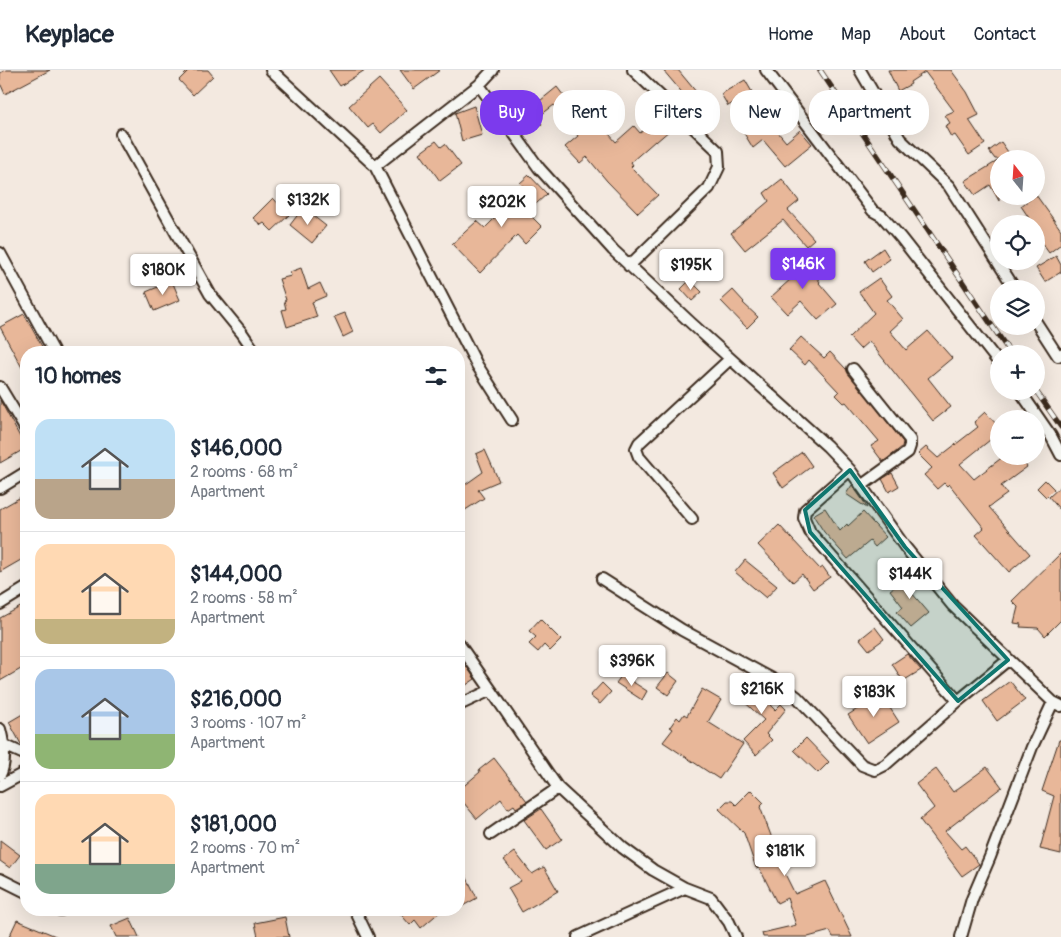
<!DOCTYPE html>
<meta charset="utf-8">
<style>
:root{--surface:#fff;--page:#f6f6f7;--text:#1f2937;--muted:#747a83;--line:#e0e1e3;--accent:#7c3aed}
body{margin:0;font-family:Pangolin,sans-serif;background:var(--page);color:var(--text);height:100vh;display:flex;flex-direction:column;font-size:19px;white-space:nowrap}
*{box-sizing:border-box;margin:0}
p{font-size:16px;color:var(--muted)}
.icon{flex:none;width:28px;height:28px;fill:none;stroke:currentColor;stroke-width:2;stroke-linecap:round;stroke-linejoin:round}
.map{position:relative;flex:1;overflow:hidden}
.sheet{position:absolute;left:20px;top:276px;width:445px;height:570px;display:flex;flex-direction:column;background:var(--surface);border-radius:20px;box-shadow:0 5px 20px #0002}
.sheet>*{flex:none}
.banner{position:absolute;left:480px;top:20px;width:475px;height:45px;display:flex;gap:10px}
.needle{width:32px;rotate:343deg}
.buttons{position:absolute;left:990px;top:80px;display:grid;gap:10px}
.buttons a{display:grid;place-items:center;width:55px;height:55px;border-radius:50%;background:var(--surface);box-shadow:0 5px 20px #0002;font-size:25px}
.price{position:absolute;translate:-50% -42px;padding:0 11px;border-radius:5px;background:#fff;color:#222;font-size:16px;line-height:32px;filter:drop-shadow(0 1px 2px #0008)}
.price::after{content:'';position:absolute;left:50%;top:30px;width:15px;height:11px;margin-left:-8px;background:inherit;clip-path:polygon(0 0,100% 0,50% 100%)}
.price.active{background:var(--accent);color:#fff}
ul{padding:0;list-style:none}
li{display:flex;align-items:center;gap:15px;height:125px;padding:0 15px}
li+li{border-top:1px solid var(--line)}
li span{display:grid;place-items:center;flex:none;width:140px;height:100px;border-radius:15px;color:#555}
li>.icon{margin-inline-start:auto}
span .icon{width:60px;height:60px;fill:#fffc;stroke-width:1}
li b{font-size:21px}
h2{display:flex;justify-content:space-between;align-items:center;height:60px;padding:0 15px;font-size:21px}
.chip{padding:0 18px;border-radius:20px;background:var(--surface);box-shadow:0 5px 20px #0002;font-size:18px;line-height:45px}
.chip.active{background:var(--accent);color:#fff}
header{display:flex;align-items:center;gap:30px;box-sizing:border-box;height:70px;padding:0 25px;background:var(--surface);border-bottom:1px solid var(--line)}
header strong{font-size:24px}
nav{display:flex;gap:28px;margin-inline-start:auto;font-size:18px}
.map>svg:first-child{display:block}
.building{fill:#e8b799;stroke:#3b2a1e}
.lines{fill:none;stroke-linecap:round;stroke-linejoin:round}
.minor-casing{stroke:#3b2a1e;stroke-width:14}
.minor{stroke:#f6f6f2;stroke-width:10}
.rail-casing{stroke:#3b2a1e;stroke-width:5.5}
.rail{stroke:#f6f6f2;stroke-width:4;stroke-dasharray:11;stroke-linecap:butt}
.marked{fill:#0f766e;fill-opacity:0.2;stroke:#0f766e;stroke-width:4;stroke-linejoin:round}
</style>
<header>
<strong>Keyplace</strong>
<nav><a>Home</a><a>Map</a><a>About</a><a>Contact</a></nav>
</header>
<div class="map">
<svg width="1061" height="867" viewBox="0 0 1061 867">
<rect width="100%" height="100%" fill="#f3e9e0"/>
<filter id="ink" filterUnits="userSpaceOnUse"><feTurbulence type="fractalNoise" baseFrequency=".02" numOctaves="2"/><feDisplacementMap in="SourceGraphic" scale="10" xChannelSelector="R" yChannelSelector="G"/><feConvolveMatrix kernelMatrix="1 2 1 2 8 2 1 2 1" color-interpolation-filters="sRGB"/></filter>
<g filter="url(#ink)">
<path class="building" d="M6,0H50L5,24L0,13V3Z
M189,0H208L213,6L193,25L179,10Z
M329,0H365L340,16Z
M400,0H440L414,19Z
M663,0H678L702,29L690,38L682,28L685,26Z
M888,0H951L967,22L979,45L969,50L985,74L969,85L955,65L951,67L945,56L950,53L945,45L954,41L925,2L910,12L911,14L898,21Z
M379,9L407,40L381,63L373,54L368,58L349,36Z
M745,10L752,22L728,36L721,24Z
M557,17L567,30L574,25L595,51L597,50L616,72L634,56L640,63L660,47L670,60L656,72L655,71L631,92L633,95L631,97L658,125L638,143L607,111L587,87L580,93L565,77L578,66L554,35L537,48L542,54L531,63L519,48Z
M776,25L788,41L772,55L786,72L800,60L812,74L785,96L763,70L753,78L742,60L766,40L763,37Z
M474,36L482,65L462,71L455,43Z
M436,71L441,77L445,74L461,95L440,111L420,83Z
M1001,72L1013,89H995L989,81Z
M999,90V131L990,115L975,125L965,111Z
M529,105L547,124L527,142L542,157L525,174L517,165L480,203L452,174L477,151L485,158L525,118L520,113Z
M782,109L799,131L788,140L814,169L806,176L783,150L745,180L731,163L769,131L764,123Z
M1036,125L1061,160V174L1049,183L1036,165V154H1033L1021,136Z
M273,128L289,145L272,161L264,153L261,155L253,148Z
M303,138L326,156L312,173L290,155Z
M883,178L890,189L872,202L865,191Z
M799,183L820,212L819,213L837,234L818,250L801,231L787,244L771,227L792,208L783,195Z
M1056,186L1061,195V202L1045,212L1036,198Z
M301,198L308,219L320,213L326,226L312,232L317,247L287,257L282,240L286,239L284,231L286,230L279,209L291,206L290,202Z
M879,208L892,226L887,230L903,249L890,261L906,280L928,261L952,288L928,308L951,337L933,351L869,271L860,279L849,267L874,243L859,222Z
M690,210L702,222L692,231L681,219Z
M172,211L180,230L154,241L146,222Z
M733,220L744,232L743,233L758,247L747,258L721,231Z
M345,243L353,262L343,267L334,247Z
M24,244L45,282H26V305L0,257Z
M801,267L824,288L830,282L846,299L903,372L902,377L883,392L871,376L879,371L846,332L844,333L836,325L839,322L809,290L805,295L789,280Z
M0,330L26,378L0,393Z
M985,342L999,357V382L990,370L960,394L974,409L1004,386H1019L1027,397L1001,416L1007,424L989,437L1030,484L1009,502L976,465L984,458L949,414L947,416L944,413L937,419L924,405L932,398L918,384L926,377L938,388L978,357L974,352Z
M485,380L499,411L478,420L484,428L459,444V419L483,402L476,384Z
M802,382L812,396L783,418L773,403Z
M892,403L899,416L889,422L882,409Z
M1045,410L1054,419L1046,427L1037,418Z
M852,415L864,432L867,438L846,424Z
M1061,416V441L1049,427Z
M26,424V487L0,502V439Z
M825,438L840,461L847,454L848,456L863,442L886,467L875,477L870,471L848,489L824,462L813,445Z
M779,455L820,499L823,497L830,507L813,519L802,504L793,512L758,475Z
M1061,483V550L1045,566L1038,558L1020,557L1021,554L1014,553L1018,537L1012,531Z
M745,490L777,516L766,528L735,502Z
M914,502L923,513L911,522L929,543L911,558L897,542L903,537L890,520Z
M26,534V596L0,611V548Z
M540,549L561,570L550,581L544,575L538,582L529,574L536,567L529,561Z
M875,557L884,569L869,580L860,569Z
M907,584L921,600L903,611L892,594Z
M467,597L475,609L459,620V602Z
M668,603L678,611L668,625L657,617Z
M622,605L647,621L642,630L616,613Z
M759,610L777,629L771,636L775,640L781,634L786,639L766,664L772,670L756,685L743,671L764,650L740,628Z
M1010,611L1025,630L997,651L983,631Z
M602,613L611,622L600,634L590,626Z
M702,619L721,630L708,652L743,674L719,709L663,672L673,659L670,657L677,647L680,650L684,644L687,646Z
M881,624L899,652L867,673L848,645Z
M26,642V678L22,676L9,652Z
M806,668L829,692L818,703L794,680Z
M1059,670H1061V784L1040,779L1054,726L1042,721Z
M494,688L527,731L516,738L514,735L508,739L501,729L477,749L459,727V720L480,702L479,700Z
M987,697L1002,717L945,761L961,779L965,776L979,794L962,806L920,750L934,738L916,714L936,699L953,722Z
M751,720L764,733L760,737L780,789L778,790L795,824L825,811L852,867H833L830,861L808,867H763L762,863L796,855L787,828L777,833L759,797L756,798L744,763L719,739L727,731H732L736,735Z
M541,739L562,769L546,780L524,750Z
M0,770L20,785L10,798L0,791Z
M515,782L532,804L544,797L558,821L522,842L508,818L521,811L504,790Z
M459,792L477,828L459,838Z
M397,840H442L421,858L415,850L410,855Z
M285,847L289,867H258L255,853Z
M130,848L139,867H116L111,856Z
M17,850L58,867H9Z"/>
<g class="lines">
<g class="minor-casing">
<path id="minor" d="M271,0L375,96L477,295L512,350
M766,0L873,141L882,146L901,168L999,293
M860,0L900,69L949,116L1015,219
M479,15L539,98L613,180L691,253L827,376L850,400L905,477L953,536L1053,632L1061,636
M121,64L210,224L242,263L255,282
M375,96L479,15L493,0
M0,183L54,282
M629,196L709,118L719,97L718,81L633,0
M1036,252L1058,286L1061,284
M853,299L910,370V376L908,382L861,416
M0,317L26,360
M1020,321L1051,366L1061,385
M850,400L805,440L804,448L810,462L958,631
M0,418L26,402
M692,449L639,387L636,379L639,373L730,289
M602,509L682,560L776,611L797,627L862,695L875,700L885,695L958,631L1008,590
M0,534L26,518
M459,574L491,620
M459,635L491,620L558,718L623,778L653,800L685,818L711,828L729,852L736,867
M0,659C4,674 7,691 0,705
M4,675L26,685
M0,716L26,702
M491,764L558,718
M0,809L26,822
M60,840H61
M355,840L368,867
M578,867L685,818
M961,867L972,829L990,787L1032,677L1053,632"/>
</g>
<use href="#minor" class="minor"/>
<g class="rail-casing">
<path id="rail" d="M820,0L1011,284
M1036,321L1061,357"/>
</g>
<use href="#rail" class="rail"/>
</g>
</g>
<path class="marked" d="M850,400L905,477L1008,590L958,631L810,462L805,440Z"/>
</svg>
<div class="buttons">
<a><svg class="needle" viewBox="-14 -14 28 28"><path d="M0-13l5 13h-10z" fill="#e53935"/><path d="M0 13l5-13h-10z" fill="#747a83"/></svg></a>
<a><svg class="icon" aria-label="locate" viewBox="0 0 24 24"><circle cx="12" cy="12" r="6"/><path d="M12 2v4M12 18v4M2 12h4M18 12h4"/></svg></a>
<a><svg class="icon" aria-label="layers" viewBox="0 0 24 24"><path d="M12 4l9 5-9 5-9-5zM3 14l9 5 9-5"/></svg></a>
<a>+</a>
<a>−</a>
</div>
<b class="price" style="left:308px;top:156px">$132K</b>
<b class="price" style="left:502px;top:158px">$202K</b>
<b class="price active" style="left:803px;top:220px">$146K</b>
<b class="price" style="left:691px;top:221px">$195K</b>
<b class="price" style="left:163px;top:226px">$180K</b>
<b class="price" style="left:910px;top:530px">$144K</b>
<b class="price" style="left:632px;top:617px">$396K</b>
<b class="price" style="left:762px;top:645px">$216K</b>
<b class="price" style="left:874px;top:648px">$183K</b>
<b class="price" style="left:785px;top:807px">$181K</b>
<div class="banner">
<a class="chip active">Buy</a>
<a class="chip">Rent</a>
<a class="chip">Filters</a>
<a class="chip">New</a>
<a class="chip">Apartment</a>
</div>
<section class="sheet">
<h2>10 homes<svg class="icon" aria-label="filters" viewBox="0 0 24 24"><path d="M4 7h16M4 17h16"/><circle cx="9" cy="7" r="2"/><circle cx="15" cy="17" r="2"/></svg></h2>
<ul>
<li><span style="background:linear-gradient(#bfe0f5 60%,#b9a48a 0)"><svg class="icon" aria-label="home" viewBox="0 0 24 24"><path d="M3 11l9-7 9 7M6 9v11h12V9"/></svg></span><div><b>$146,000</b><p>2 rooms · 68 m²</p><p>Apartment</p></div></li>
<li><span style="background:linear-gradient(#ffd9b3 75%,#c2b280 0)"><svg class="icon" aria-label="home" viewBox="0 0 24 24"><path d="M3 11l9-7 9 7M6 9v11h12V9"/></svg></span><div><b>$144,000</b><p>2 rooms · 58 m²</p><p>Apartment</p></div></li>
<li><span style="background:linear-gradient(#a9c7e8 65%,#8fb573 0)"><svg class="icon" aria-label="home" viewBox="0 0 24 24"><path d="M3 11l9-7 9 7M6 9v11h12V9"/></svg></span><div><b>$216,000</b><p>3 rooms · 107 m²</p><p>Apartment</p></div></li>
<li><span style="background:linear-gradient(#ffd9b3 70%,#7fa58c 0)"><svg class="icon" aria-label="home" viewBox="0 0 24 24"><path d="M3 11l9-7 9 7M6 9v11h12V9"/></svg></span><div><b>$181,000</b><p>2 rooms · 70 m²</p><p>Apartment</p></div></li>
</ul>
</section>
</div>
